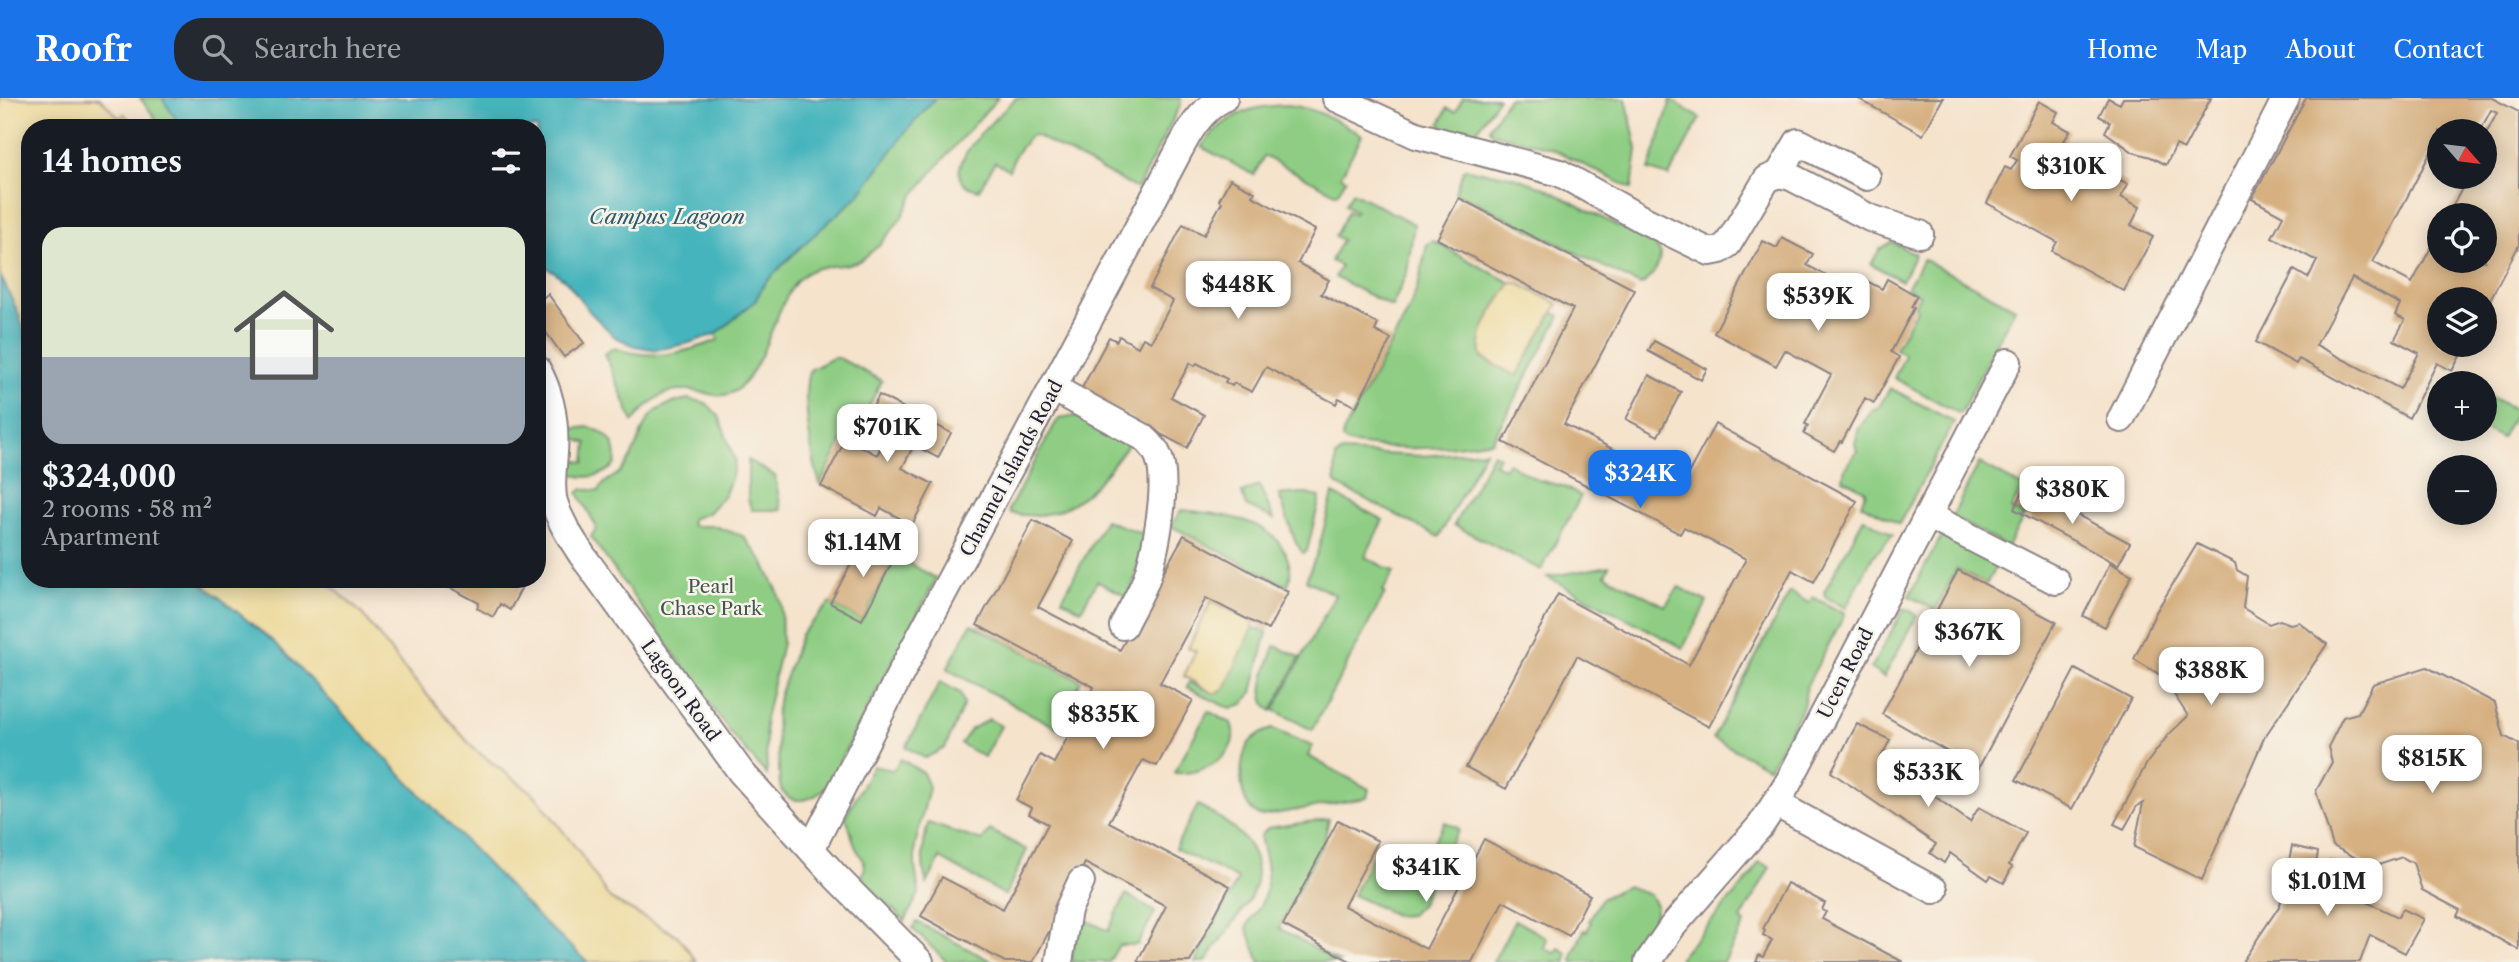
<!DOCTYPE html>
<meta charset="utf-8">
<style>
:root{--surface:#171b24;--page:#242831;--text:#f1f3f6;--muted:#9ea1a6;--accent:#1a73e8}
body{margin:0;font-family:"Libre Caslon Text",serif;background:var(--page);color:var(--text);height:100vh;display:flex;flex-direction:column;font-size:26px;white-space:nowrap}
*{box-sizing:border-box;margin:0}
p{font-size:23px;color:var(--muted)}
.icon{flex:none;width:38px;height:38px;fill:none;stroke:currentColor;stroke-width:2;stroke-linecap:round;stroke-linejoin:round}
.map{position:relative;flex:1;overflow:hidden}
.sheet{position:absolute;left:21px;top:21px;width:525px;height:469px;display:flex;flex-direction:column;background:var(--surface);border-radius:28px;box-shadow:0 4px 18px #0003}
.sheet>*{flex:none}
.needle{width:46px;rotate:118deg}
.controls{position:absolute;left:2427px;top:21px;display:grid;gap:14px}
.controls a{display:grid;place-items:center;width:70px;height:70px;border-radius:50%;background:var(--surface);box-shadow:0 4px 18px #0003;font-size:35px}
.price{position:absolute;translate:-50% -60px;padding:0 16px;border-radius:14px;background:#fff;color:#222;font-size:23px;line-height:46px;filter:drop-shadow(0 2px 4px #0008)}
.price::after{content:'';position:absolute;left:50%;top:42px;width:21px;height:16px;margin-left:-10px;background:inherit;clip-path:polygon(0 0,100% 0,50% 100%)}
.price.active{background:var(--accent);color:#fff}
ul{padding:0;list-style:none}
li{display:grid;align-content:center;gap:14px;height:371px;padding:0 21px}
li span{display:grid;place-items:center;height:217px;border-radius:21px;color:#555}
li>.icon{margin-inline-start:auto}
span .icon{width:126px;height:126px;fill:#fffc;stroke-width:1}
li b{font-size:30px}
h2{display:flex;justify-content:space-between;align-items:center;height:84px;padding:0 21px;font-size:30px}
header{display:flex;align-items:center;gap:42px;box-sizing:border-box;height:98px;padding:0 35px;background:var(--accent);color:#fff}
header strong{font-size:33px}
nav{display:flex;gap:38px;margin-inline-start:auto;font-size:24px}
.search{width:490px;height:63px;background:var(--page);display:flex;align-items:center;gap:18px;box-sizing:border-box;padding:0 24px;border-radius:28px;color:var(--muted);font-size:26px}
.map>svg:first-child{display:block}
.green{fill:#8ecd83;stroke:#58785f;stroke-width:2}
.sand{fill:#eeda9e;stroke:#887e6c;stroke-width:2}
.water{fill:#45b4bc;stroke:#346b7c;stroke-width:2}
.building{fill:#d6b081;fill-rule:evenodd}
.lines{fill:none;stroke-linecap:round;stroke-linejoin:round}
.minor-casing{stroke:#8c8284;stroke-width:30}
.minor{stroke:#fff;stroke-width:26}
.labels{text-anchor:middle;stroke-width:5;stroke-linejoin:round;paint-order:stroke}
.street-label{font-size:19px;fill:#22223b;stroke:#f7f3e8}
.park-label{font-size:19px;fill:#425551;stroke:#f7f3e8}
.water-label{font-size:21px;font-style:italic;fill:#305c6f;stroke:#f7f3e8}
</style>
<header>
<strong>Roofr</strong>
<div class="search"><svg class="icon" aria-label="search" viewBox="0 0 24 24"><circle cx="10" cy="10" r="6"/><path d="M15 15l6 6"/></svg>Search here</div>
<nav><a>Home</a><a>Map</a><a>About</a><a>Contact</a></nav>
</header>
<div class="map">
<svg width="2519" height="864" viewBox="0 0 2519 864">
<rect width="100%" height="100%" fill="#f7f3e8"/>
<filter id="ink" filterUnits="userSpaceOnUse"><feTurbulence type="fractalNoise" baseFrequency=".0143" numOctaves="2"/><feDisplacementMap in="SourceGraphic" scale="14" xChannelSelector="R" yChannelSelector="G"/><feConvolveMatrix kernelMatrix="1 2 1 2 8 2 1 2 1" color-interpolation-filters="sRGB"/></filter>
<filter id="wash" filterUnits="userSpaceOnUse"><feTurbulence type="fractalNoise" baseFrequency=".00686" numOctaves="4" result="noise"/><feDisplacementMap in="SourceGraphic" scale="28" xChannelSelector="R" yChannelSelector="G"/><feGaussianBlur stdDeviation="1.57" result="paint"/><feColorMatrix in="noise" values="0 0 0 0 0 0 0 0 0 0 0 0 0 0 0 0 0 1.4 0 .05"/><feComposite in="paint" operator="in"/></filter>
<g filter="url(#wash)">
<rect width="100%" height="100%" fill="#f5e3cc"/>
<path class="green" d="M140,0H162L182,30H163Z
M935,0H998C969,32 940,63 914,97C908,104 906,113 901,120C892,133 879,149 865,159C845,175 818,159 797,183C773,212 767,265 739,290C710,316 681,260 633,324L605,256L613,250C651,262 681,257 718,242L716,236L755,203L765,185L825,125Z
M1016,0H1181V6L1137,91L1037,38L1031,37L1015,57L1009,72L995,64L979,92C924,80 1001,16 1016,0Z
M1463,0H1498L1473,39L1443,31L1440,26L1447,10L1455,14Z
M1508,0H1626L1637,51L1632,91L1551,50L1492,35L1489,30Z
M1671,2L1700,20L1669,78L1649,72Z
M1288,7C1316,10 1338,23 1362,37L1341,78L1346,81L1337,96L1264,58L1254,77L1201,49C1225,17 1248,8 1288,7Z
M1464,71L1511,78L1543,89L1656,148L1661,156C1658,169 1653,182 1640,187L1455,94Z
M1352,94L1414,126L1407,174L1392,209L1335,179L1341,168L1331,163L1342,142L1335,138L1348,113L1354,116L1356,113L1345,107Z
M1433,143L1511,185C1498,208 1474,232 1482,260L1517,278L1552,214L1560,218L1492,343C1442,352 1397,353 1348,345L1342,341L1343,335L1408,214L1419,184L1427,146Z
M1892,144L1915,156L1902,183L1871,166L1880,151Z
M1923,161L2015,210L1960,316L1894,280L1905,257L1895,251L1917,210L1914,208L1920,197L1907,190Z
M833,260H839L882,283L851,342L844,339L820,386C812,362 800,294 810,272Z
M1890,290L1954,324L1899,426L1861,406L1866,393L1843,381L1845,370L1857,353L1855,346L1858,332L1872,312L1879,309Z
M2485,296L2516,312L2501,340L2484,331Z
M688,301L706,305L719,318L735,363L732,378L725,396L708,415L691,421L692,428H714L743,438L762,462L777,492L781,505L782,545L765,621L767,677L732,637L591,439L596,431L595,426L578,395L583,391L599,393C604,381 614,381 622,372C650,338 632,312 688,301Z
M1076,318L1126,344L1127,348C1097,388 1067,428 1010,415L1009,411L1055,326L1059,321Z
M589,329C607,334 619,347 615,366C604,379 581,384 568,372L567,365L572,362L585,364L587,345L571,340V331Z
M1485,353L1439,439L1338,387L1335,382L1336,359L1342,354L1421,358Z
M1493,355L1499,358L1495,366L1504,370L1508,365L1538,382L1562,388L1581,398L1541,472L1454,427Z
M748,362L775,378L781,412H752L748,401Z
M1979,365L2023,389L2011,411L2024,418L2007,449L1952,419Z
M1259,387L1274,421L1246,408L1242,395Z
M1301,395L1320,399L1307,453L1303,455L1296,445L1279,397Z
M1333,396L1383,422L1365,459L1394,474L1383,493L1385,495L1312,632L1274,612L1335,497L1306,482L1318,453Z
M1181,412C1218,416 1275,419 1288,462C1291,471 1292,479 1287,488L1171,428Z
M1864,420L1893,437L1873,458L1846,510L1825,499L1824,494Z
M1105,422L1146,437L1129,500L1097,483L1081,512L1062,501Z
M1943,435L1998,464L1986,487L1957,471L1935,512L1909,498Z
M896,457L936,481L826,689C813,703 789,710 780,688L776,618L779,598L801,536L830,505L862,522Z
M1609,468L1605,477L1665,508L1679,489L1707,504L1683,550L1547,479Z
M1790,494L1809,505L1813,499L1845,516L1807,587L1803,608L1769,670L1713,640Z
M1904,510L1917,517L1884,579L1871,571Z
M971,526L1081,583L1057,630L947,571Z
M1253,530L1267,534L1252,594L1243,606L1232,610L1224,608L1187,589L1189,584L1216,596L1225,590Z
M1275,548L1300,559L1272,613C1252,599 1269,566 1275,548Z
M940,584L960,595L964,606L945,650L925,660L906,649Z
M1208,613L1231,625C1244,657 1201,678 1174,675Z
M989,621L1001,628L984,659L961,646L970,632Z
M1273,631L1312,648L1308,658L1369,691L1367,700L1262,718C1237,713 1237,663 1249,645C1255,637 1264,633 1273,631Z
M901,661L923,675L929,689L915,748V769L919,795L905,823L861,780C870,765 861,761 855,748C851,738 851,729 845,719L873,668L893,672Z
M1198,707C1231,725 1271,752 1252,796C1242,818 1219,840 1206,864H1195L1238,781C1218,770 1196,762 1175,750Z
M1329,721L1324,743L1279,830L1338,864H1260L1247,831C1249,821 1257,815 1261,806C1273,780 1265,763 1260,738L1268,730Z
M1445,724L1458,730V733L1434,773L1421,806L1410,817L1397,818L1353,797L1379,745L1421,766Z
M928,725L982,743L990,732L1027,752L1005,797L940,760L927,786C920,765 923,747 928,725Z
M1759,764L1770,769L1741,822L1745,825L1724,864H1678L1683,855L1752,777Z
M1627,788L1650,797L1656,807L1654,822L1632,864H1572L1573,856L1584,832L1587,833L1591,825L1589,823L1601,801Z
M1126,796L1155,814L1137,847H1119L1109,864H1072L1075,816L1108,833Z
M1515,822L1547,840L1544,850L1555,855L1559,850L1567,855L1566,864H1493Z
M917,824L993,864H947L912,830Z"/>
<path class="sand" d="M0,0H100L119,20L124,16L131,23L122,30H30V253L19,216L0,177Z
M1511,185H1517L1558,206L1516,278L1482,259C1474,231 1497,208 1511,185Z
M197,481H324L362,516L402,568L474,651L535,697L579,754L610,801L678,838L697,864H588L540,821L275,545Z
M1211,503L1253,524V530L1225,590L1215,596L1184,578L1196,553L1188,550Z"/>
<path class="water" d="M162,0H935L904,36L859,97L795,154L765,185L755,203L716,236L686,246L656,252L635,248L615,239L590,214L567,184L553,173L537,165V30H182Z
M0,177L19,216L30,253V481H197L275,545L540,821L588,864H0Z"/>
<g id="blocks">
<path class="building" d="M1857,0H1943L1923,37Z
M2108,0L2120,6L2123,0H2211L2184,51L2176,47L2166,67L2151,59L2133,54L2105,34L2110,24L2099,18Z
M2306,0H2492L2519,14V147L2485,211V201H2440V247H2466L2452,273L2437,265L2409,320L2299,261L2296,266L2256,244L2294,172L2308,180L2317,163L2272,139L2283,118L2252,101ZM2491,12L2497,15L2485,38V79H2468L2448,117H2485V163H2440V133L2412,185L2373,164L2433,50L2440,54V33H2480ZM2352,180L2400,206L2395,217L2405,222L2394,242L2419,255L2400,291L2316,247Z
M2039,3L2058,14L2053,24L2070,33L2064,43L2082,52L2072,72L2090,81L2096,69L2128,86L2121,99L2140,109L2131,127L2153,139L2124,193L2052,153L2057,144L1987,105L2005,69L2011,72L2017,62L2010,58Z
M1230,81L1255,94L1252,98L1315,132L1298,165L1329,182L1321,196L1378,226L1375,233L1391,241L1356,309L1339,300L1336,306L1266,269L1252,294L1234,285L1232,288L1225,284L1227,281L1197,265L1195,268L1190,265L1171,299L1204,317L1187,350L1107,308L1082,290L1109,239L1117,243L1119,238L1138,249L1143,240L1151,244L1173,203L1150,190L1183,126L1204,137L1222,104L1219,102Z
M1459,100L1635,192L1564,326L1682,387L1715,326L1857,403L1814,484L1792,472L1709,629L1577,558L1506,691L1466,669L1558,496L1689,567L1746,461L1684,429L1680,436L1503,344L1573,211L1437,141Z
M1782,140L1813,156L1807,167L1825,177L1811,202L1819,207L1822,205L1845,217L1865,182L1882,191L1887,181L1917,198L1911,209L1914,210L1891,254L1899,259L1887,281L1874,305L1865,300L1842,344L1840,343L1834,353L1804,336L1808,327L1805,326L1831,277L1785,252L1776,268L1714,235L1763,143L1777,150Z
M548,196L584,245L564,259L537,222V204Z
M1654,243L1707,271L1701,282L1648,253Z
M1649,277L1681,294L1658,338L1626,321Z
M879,297L951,335L938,360L914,347L902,370L933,386L912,427L881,410L877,418L821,388L846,341L877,357L889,334L866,322Z
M2025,389L2130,445L2118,467L2014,411Z
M1033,422L1073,443L1038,509L1120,552L1184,437L1288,494L1268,532L1206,500L1160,585L1193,602L1157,668L1143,662L1109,724L1230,788L1190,864H1137L1166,808L1085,765L1033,864H1005L921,818L942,779L1003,811L1048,726L1029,716L1032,710L1016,702L1040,657L1054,665L1094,589L977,527Z
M865,440L896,457L862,522L830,505Z
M2197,446L2235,465L2237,472L2247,478L2243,510L2269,526L2280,522L2290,526L2299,524L2327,546L2264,640L2202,782L2134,749L2143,705L2137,708L2124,731L2114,726L2147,665L2169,636L2188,618L2162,578L2134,561L2156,514Z
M2110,465L2132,477L2105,529L2083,518Z
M1958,472L2056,524L1978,671L1882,616Z
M434,481H526L510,512L500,506L493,519L477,510L479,505Z
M2427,569L2495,605L2504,638L2519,646V852L2457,818L2460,812L2422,792L2413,765L2402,759L2373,769L2333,748L2316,693L2332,664L2328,649L2343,619L2358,615L2373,586Z
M2075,571L2131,601L2072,711L2016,682Z
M1857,626L1890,642L1881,659L1970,724L1979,709L2026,735L2009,767L2012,769L2004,785L1991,778L1988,782L1950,755L1944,765L1930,755L1936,746L1831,674Z
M1338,722L1378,743L1344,808L1426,851L1484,741L1590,797L1569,838L1503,803L1472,864H1352L1283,827Z
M2292,748L2318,754L2316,766L2327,768L2330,762L2340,767L2337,775L2374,795L2369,805L2398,819L2403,811L2424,821L2405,855L2370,837L2360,864H2242L2280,807Z
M1787,785L1825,805L1822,812L1826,814L1822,821L1903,864H1756L1759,857L1763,859L1772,842L1763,837L1765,833L1763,831Z"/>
</g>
</g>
<g filter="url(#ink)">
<use href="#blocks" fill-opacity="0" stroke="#8c8284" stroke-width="2"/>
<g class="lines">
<g class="minor-casing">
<path id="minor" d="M1336,0L1416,37L1560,75L1640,120L1710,154L1720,152L1728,146L1767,81L1779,76L1791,79L1870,120L1920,136
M1779,76L1798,44L1867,79
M537,271C552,298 556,325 554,355C553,372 550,388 554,404C560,424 571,440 582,457L741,674L836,779L920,864
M1054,288L1066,297L1143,339C1150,345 1156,351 1159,360C1169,387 1155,458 1145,484C1139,499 1130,513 1123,528
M2121,321L2286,0
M1929,418L2056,483
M1775,705L1934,792
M811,751L908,561L1173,64C1186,39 1198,13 1224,0
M1059,864L1068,812L1081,784
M1648,864L1672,829L1761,727L1787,687L2008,264"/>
</g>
<use href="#minor" class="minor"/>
</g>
</g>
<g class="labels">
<g class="street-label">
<text transform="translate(1011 370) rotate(-62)" y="7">Channel Islands Road</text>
<text transform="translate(1845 575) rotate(-63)" y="7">Ucen Road</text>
<text transform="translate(681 592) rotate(54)" y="7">Lagoon Road</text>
</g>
<g class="park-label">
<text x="711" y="495">Pearl<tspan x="711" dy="22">Chase Park</tspan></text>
</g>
<g class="water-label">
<text x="667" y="126">Campus Lagoon</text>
</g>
</g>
</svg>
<div class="controls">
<a><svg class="needle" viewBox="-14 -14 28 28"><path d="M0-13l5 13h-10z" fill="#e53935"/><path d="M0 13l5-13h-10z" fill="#9ea1a6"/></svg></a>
<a><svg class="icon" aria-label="locate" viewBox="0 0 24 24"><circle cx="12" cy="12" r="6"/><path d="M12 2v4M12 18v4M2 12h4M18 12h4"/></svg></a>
<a><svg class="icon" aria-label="layers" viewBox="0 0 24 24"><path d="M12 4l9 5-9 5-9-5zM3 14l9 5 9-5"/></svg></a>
<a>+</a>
<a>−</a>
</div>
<b class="price" style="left:2071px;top:105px">$310K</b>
<b class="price" style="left:1238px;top:223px">$448K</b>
<b class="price" style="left:1818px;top:235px">$539K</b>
<b class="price" style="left:887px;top:366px">$701K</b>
<b class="price active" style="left:1640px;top:412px">$324K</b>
<b class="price" style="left:2072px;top:428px">$380K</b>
<b class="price" style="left:863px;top:481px">$1.14M</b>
<b class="price" style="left:1969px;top:571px">$367K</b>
<b class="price" style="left:2211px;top:609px">$388K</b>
<b class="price" style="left:1103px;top:653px">$835K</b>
<b class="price" style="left:2432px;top:697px">$815K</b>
<b class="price" style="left:1928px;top:711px">$533K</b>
<b class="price" style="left:1426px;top:806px">$341K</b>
<b class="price" style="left:2327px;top:820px">$1.01M</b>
<section class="sheet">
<h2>14 homes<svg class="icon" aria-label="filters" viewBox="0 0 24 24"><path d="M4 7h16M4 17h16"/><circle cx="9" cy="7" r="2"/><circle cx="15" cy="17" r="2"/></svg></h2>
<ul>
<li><span style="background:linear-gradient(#dfe7d0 60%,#9aa5b1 0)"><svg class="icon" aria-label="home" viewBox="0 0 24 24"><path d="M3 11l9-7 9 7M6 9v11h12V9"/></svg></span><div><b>$324,000</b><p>2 rooms · 58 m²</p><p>Apartment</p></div></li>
</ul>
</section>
</div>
